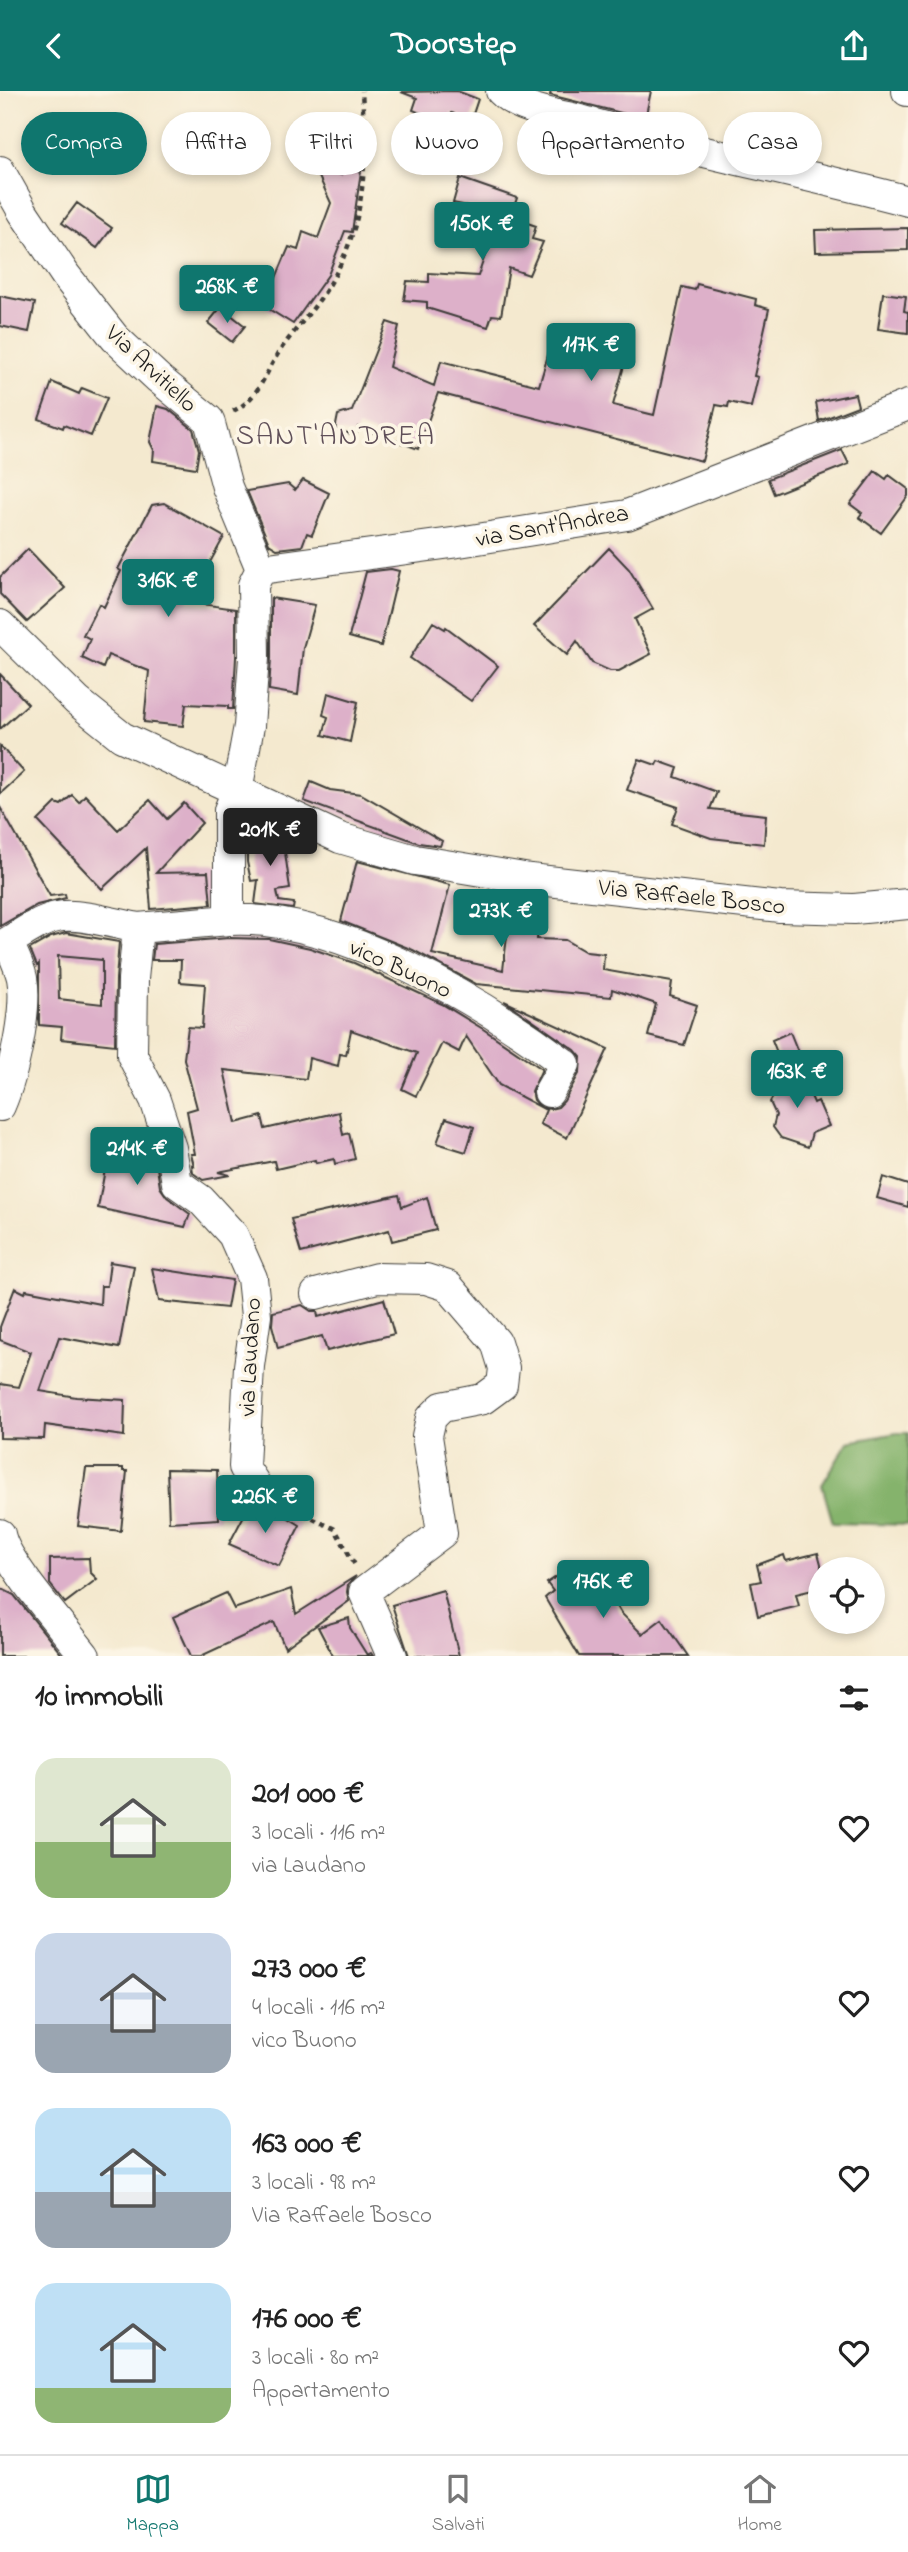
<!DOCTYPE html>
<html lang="it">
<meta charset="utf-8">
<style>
:root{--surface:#fff;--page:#f2f2f2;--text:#222;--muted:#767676;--line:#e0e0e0;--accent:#0f766e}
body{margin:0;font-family:"Indie Flower",sans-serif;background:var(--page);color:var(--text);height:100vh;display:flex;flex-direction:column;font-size:26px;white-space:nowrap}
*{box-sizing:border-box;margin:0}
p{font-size:23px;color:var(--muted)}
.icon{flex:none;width:38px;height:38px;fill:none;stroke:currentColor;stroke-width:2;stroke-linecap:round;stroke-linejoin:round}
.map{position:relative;height:1565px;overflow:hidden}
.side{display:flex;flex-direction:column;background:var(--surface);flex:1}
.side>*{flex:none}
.top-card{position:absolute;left:21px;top:21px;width:866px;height:63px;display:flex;gap:14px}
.buttons{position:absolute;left:808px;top:1466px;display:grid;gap:14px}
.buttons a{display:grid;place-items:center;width:77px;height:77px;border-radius:50%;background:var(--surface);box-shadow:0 4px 10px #0003;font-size:35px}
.price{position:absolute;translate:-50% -60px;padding:0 16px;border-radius:7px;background:var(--accent);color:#fff;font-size:23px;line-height:46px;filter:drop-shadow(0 2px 4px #0008)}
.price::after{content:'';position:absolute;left:50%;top:42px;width:21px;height:16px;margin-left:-10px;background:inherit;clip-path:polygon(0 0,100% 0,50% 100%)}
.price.current{background:#222;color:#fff}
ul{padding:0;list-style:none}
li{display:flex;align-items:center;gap:21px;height:175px;padding:0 35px}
li span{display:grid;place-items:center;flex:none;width:196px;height:140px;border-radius:21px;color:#555}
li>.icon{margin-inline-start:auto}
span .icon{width:84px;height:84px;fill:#fffc;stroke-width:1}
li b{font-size:30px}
h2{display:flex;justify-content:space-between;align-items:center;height:84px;padding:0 35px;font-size:30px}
.pill{padding:0 24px;border-radius:32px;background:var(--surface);box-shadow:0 4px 10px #0003;font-size:24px;line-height:63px}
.pill.current{background:var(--accent);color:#fff}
header{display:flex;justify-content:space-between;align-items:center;height:91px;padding:0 35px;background:var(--accent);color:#fff;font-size:32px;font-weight:700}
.tabs{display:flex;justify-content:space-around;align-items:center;height:98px;border-top:2px solid var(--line);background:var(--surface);font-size:19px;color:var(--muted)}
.tabs a{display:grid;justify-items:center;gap:4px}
.tabs .current{color:var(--accent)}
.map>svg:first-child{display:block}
.forest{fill:#85b36c;stroke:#506844;stroke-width:2}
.building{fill:#ddb0c9;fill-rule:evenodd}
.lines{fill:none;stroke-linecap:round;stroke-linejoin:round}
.minor-casing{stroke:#3c3b37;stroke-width:32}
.path{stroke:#3c3b37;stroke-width:4.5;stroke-dasharray:5 5;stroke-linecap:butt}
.minor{stroke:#fff;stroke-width:30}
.labels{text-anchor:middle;stroke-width:7;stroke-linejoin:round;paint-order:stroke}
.street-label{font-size:24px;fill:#1c1c1c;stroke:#fcf5e5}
.quarter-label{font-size:28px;letter-spacing:2px;fill:#605059;stroke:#fcf5e5}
</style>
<header><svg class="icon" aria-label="back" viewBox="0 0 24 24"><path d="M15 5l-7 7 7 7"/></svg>Doorstep<svg class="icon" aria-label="share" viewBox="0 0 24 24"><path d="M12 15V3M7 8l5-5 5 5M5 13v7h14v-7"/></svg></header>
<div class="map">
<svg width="908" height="1565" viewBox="0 0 908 1565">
<rect width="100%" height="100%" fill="#fcf5e5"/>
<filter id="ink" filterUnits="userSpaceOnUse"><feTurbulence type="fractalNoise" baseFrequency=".0143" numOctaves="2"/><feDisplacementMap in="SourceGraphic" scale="14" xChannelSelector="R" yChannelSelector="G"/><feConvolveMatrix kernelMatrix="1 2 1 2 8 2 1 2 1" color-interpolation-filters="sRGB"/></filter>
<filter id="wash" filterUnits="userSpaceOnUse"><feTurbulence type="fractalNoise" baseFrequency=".00686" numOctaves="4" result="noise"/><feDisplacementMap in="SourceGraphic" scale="28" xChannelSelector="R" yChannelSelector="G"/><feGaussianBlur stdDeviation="1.57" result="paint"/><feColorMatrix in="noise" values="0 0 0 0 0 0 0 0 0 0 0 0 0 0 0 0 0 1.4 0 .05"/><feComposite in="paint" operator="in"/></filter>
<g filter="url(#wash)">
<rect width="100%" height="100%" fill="#f4e9cf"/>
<path class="forest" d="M897,1342H908V1434L833,1432L822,1394L848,1351Z"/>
<g id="blocks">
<path class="building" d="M457,0L478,8L471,29L452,22L449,34L413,19L417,7L401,1Z
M551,0H651L645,28L550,4Z
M314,75L341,84L342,75L361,80L352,141L345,140L328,184L293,233L264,215L289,156L298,159L303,141L318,147L331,112Z
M460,87L517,107L510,126L536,135L532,148L543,151L529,184L509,177L501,225L492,224L488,236L427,217V211L404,209L407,190L429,191V182L478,185L497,129L482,124L483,118L453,112Z
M77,112L112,137L97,157L62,132Z
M908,137V159L816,161L815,139Z
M697,193L756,208L755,214L769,218L754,285L758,286L751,316L729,311L728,316L716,314L702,370L438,302L418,358L358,336L356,344L335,339L338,324L352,320L387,231L399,235L389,276L434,295L441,270L539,295L553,247L626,268L613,314L654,324L682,196L695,199Z
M883,202L906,205L904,220L908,221V242L878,238Z
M0,205L35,212L29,241L0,235Z
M221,216L245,235L232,251L208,232Z
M52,291L79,303L82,297L107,307L91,345L64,334L63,337L39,328Z
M855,303L858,315L819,330L816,311Z
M157,315L168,318L193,338L199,359L196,377L153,370L154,359L150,351Z
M842,359L849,373L774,403L768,388Z
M875,380L886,388L889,384L908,398V405L881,442L859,426L862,422L850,413Z
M303,389L329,402L312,444L307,442L302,455L277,458L269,453L247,400L288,393L295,399Z
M164,412L224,446L188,511L236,518V566L233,618H228V615L186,613L183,635L144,631L149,580L108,564L103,577L82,567L90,548L83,544L99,513L104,516L121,480L118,478L152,414Z
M609,457L629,478L653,518L635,528L651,563L619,580H610L592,572L577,550L567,564L534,535Z
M28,458L65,497L27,531L0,503V486Z
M391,478L399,480L381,555L349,546L366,481Z
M271,507L315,514L303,557L298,604L269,599L271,567Z
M433,531L445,538L446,536L498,575L471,610L410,567Z
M0,583L28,613L0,638Z
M328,602L358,611L350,651L323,644L328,626L323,624Z
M0,655L24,681L0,703Z
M639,668L656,674L658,670L678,677L675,686L717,701L710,718L766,724L764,753L711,747L672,733L678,716L627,699Z
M311,691L330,699L361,703L442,750L440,755L419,752L304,710Z
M72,704L79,711L85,704L118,739L150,709L167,728L184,712L202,732L156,782L208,781L211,813L151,818L146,757L102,798L38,730L56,712L61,714Z
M0,716L50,805L65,803L66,807L37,814L0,835Z
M258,728L282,739L290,798L277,800L279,810L294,812L293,818L255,813L258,789L251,790L247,771V758L262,756L264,751Z
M357,770L450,794L432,863L503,879L508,837L538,840L537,848L565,849L586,861L604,863L603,879L672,891L670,905L697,914L684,954L648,945L656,913L612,898L611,906L476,893L413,859L341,830Z
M66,842L119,851L116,888L115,954L61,948L62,936L39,934V873L37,875L30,858L51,846ZM58,865L102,869V913L59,908Z
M229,847L269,848L310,857L354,872L442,913L483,938L542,978L532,1000L534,1009L541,1016L550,1018L558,1016L564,1010L580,981L581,966L575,959L504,910L608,958L567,1047L540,1033L546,1019L499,994L466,945L459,961L442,952L416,1005L402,998L417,962L351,939L346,964L340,963L338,975L309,967L306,988L224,979L236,1032L262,1025L265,1038L339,1021L343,1044L349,1042L355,1068L335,1073L334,1068L316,1072L315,1069L276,1078L274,1070L218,1081L230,1084L203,1089L193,1082L192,1074L194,1075L191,1063H195L187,1020L197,1017L184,968L188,936L202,937L205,893L180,891L181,869H152L154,853Z
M790,941L800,966L782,974L772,949Z
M795,969L814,1012L818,1010L829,1035L812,1042L808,1056L781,1047L773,1036L776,1024L770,1011Z
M446,1027L474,1036L466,1061L437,1052Z
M110,1051L135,1053L134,1059L155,1064L160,1096L167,1106L190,1123L185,1136L98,1117Z
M883,1086L908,1094V1116L877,1107Z
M399,1104L402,1116L427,1106L436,1139L392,1150L389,1139L301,1162L291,1128Z
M110,1171L134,1175L119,1257L59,1246L40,1300L76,1306L125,1309L124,1345L45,1334L44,1348L0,1347V1293L19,1296L31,1261L0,1249V1236L15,1197L25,1202L26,1199L100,1213L101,1195H107Z
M152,1177L232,1189L227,1217L159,1210Z
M384,1208L394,1243L327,1260L322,1245L278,1257L272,1234L273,1221L302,1214L311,1220H317L318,1226Z
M86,1377H123V1380H127L121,1440L78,1435Z
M167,1378L217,1379L219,1428L169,1431Z
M249,1415L255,1420L263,1422L274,1418L300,1434L279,1475L229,1453Z
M818,1462L821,1473V1497L796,1503L799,1515L758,1525L751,1492L761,1490L757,1474L784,1464L786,1470Z
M89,1467L90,1481L97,1488L65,1512L50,1493V1468Z
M576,1473L580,1480L592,1474L621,1522L642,1543L662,1528L688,1565H579L545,1507L553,1500L547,1492Z
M356,1485L348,1494L347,1501L349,1510L285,1557L274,1531L201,1565H191L173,1526L226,1502L234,1518L291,1498L296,1523Z
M0,1497L14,1504L63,1565H0Z
M443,1499L459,1565H409L392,1514Z
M349,1527L350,1537L367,1564L371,1562L373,1565H333L318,1536Z"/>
</g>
</g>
<g filter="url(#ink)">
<use href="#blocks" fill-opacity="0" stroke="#3c3b37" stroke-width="2"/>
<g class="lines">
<g class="minor-casing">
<path id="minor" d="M501,0C519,19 556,23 580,29C688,60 799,81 908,110
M907,0H908
M0,80L23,121L66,185L115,247L159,288L209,329L227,396L261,478L253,494L254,567L249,635L237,700L229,719V829L138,837L133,888L132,964L155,1009L171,1057L177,1092L201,1109L233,1144L252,1187L256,1225L249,1275L244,1376L263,1405
M261,478L459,451L627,424L908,314
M0,534L77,610L122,646L340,747L415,769L530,788L780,816L854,818L908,813
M229,829C336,823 482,910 565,973L549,1001
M0,1015C13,985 28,918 22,887C19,874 13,863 8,851C24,841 39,830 57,826C77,821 116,833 138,837
M316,1203L377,1187L426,1188L448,1195L496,1251L504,1277L502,1294L483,1308L442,1316L431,1327L427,1345L442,1442L364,1501L392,1565
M0,1443C5,1472 65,1538 85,1565"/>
</g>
<path class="path" d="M233,320C259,308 266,280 281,258C299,233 321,211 335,184C368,121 366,69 362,0
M285,1415L335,1438L355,1474"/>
<use href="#minor" class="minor"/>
</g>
</g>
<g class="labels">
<g class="street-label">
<text transform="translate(152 277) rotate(43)" y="8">Via Arvitiello</text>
<text transform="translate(552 434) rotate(-10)" y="8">via Sant'Andrea</text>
<text transform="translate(692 805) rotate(6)" y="8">Via Raffaele Bosco</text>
<text transform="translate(401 877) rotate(25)" y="8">vico Buono</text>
<text transform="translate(249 1266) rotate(-87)" y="8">via Laudano</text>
</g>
<g class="quarter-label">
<text x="336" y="353">SANT'ANDREA</text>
</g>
</g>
</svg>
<div class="buttons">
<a><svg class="icon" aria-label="locate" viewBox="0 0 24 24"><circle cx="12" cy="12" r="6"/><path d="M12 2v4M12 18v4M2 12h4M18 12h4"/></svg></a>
</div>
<b class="price" style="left:482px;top:171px">150K €</b>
<b class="price" style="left:227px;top:234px">268K €</b>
<b class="price" style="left:591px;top:292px">117K €</b>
<b class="price" style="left:168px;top:528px">316K €</b>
<b class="price current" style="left:270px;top:777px">201K €</b>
<b class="price" style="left:501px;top:858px">273K €</b>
<b class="price" style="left:797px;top:1019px">163K €</b>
<b class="price" style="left:137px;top:1096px">214K €</b>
<b class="price" style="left:265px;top:1444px">226K €</b>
<b class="price" style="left:603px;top:1529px">176K €</b>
<div class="top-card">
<a class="pill current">Compra</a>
<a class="pill">Affitta</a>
<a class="pill">Filtri</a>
<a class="pill">Nuovo</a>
<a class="pill">Appartamento</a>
<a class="pill">Casa</a>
</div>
</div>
<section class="side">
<h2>10 immobili<svg class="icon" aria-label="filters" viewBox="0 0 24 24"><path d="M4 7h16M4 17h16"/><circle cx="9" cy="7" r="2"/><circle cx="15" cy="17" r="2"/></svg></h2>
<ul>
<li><span style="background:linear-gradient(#dfe7d0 60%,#8fb573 0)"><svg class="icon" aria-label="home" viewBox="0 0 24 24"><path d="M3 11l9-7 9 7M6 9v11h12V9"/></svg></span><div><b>201 000 €</b><p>3 locali · 116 m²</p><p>via Laudano</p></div><svg class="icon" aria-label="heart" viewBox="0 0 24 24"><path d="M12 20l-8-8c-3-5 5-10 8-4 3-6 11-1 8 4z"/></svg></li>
<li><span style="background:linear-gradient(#c9d6e8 65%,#9aa5b1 0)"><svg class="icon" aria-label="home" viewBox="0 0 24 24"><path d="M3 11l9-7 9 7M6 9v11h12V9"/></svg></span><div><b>273 000 €</b><p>4 locali · 116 m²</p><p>vico Buono</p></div><svg class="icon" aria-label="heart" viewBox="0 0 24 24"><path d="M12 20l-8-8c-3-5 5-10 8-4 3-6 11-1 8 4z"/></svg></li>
<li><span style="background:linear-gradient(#bfe0f5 60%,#9aa5b1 0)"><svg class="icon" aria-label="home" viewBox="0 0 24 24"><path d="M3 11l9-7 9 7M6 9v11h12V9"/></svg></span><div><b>163 000 €</b><p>3 locali · 98 m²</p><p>Via Raffaele Bosco</p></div><svg class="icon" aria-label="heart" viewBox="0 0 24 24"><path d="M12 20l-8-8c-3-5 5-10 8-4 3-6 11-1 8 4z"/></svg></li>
<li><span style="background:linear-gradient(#bfe0f5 75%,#8fb573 0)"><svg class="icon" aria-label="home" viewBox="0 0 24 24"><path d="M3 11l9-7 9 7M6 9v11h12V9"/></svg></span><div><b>176 000 €</b><p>3 locali · 80 m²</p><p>Appartamento</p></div><svg class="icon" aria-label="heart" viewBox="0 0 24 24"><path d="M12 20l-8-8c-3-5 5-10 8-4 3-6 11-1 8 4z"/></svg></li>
</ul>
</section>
<nav class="tabs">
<a class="current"><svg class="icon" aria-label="map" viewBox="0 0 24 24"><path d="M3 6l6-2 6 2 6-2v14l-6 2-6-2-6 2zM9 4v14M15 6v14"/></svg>Mappa</a>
<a><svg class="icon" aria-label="saved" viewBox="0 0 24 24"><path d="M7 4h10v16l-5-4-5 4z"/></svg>Salvati</a>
<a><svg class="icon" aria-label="home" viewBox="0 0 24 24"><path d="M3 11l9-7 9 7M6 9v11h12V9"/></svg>Home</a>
</nav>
